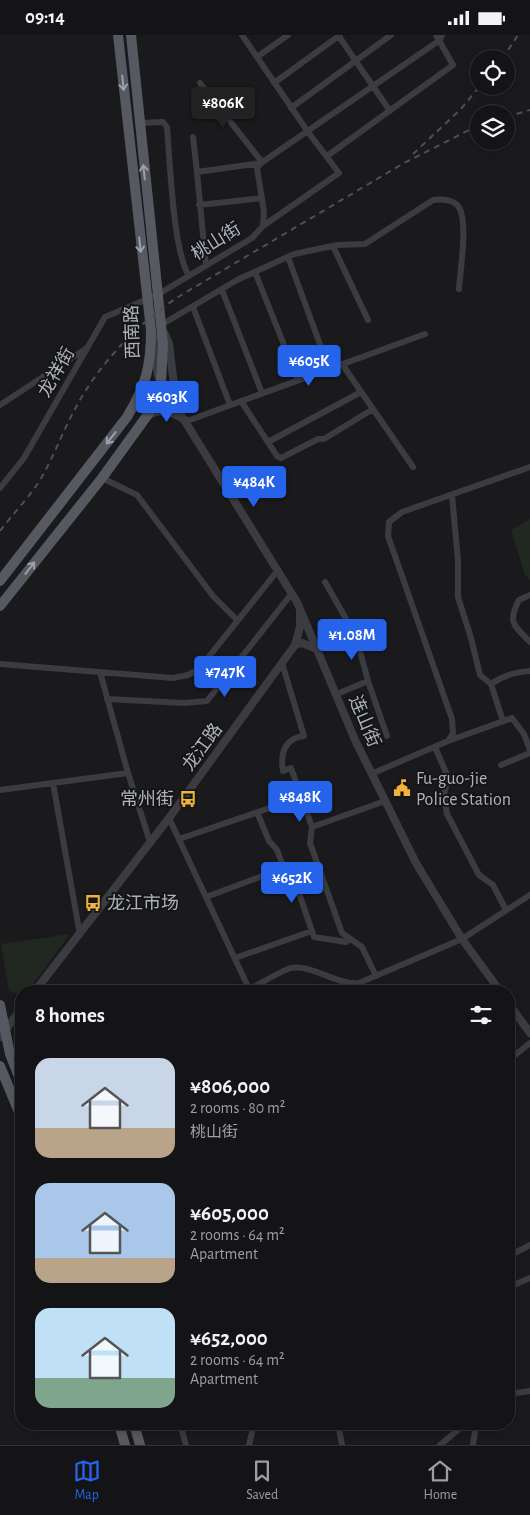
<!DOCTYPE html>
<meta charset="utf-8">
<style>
:root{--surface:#141416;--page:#1d1d1f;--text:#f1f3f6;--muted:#9d9ea1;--line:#333335;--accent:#2563eb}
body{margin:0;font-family:"Alegreya Sans","Noto Sans SC",sans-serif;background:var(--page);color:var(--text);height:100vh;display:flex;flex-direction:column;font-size:19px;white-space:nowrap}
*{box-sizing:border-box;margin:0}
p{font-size:16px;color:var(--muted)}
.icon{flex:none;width:28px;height:28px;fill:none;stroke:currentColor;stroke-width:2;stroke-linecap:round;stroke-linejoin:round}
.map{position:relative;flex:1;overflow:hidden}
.details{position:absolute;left:15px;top:950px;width:500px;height:445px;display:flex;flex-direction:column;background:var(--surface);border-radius:20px;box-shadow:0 2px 8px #0003,0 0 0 1px var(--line)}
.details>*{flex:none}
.buttons{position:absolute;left:470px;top:15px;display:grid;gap:10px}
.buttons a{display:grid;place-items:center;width:45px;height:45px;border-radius:50%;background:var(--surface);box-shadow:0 2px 8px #0003,0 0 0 1px var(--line);font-size:25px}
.price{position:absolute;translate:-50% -42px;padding:0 11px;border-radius:5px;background:var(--accent);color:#fff;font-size:16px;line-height:32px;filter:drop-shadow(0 1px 2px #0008)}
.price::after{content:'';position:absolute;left:50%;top:30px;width:15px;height:11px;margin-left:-8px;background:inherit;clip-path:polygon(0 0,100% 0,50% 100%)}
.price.on{background:#222;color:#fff}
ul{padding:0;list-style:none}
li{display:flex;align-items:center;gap:15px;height:125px;padding:0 20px}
li span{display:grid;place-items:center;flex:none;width:140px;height:100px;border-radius:15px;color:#555}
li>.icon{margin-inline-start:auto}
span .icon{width:60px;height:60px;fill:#fffc;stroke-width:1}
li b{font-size:21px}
h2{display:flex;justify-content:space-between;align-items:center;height:60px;padding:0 20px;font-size:21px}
.status{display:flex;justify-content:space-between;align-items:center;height:35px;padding:0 25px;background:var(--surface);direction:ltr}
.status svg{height:14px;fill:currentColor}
.tab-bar{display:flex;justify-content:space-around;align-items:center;height:70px;border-top:1px solid var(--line);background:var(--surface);font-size:14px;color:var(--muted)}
.tab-bar a{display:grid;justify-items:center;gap:2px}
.tab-bar .on{color:var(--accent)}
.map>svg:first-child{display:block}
.green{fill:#202821}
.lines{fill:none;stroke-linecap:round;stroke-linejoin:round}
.minor{stroke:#3b3c42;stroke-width:6}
.tertiary{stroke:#3b3c42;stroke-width:8}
.primary{stroke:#575961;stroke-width:10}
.rail{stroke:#4e5057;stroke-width:2;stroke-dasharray:6 5;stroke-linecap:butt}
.oneway{stroke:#9ca0aa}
.labels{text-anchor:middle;stroke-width:4;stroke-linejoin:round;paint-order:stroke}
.street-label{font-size:18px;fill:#adb2bc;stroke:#151518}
.poi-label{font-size:18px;fill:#adb2bc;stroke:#151518;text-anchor:start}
</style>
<div class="status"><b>09:14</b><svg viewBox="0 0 49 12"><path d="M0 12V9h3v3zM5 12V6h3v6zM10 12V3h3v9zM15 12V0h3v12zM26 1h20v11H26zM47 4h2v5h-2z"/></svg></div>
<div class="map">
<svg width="530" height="1410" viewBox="0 0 530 1410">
<rect width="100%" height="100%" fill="#1a1a1d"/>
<path class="green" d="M530,484V545L525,540L511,495Z
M70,899L28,956H21V960L9,956L1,909Z"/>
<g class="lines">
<path class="minor" d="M242,0L308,97L339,138L263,191
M338,0L390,76
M257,22L288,0
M200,48L262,127
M274,48L340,0
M291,73L391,0
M140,88L163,87L167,92C170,126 173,216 189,241
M193,102L197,137
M327,121L453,30L436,0
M199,170L262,163
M333,211L368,285
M288,222L329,334
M206,231L197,137L261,128
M255,237L298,345
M222,255L262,358
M193,272L230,370
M161,290L237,245L294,219L337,210L365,209L433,165C440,164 449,164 456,169C470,179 460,236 459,254
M342,329L413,432
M241,366L277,421L281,423L318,404H324L373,374
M0,370L87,313
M187,386L425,299
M268,407L361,357
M102,443L137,460L213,561L237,585
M0,453L24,423L105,282L157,260L252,203L263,191L264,177L257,133L261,128L440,5L442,0
M452,460L458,526V562L471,603L480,640L491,649L503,686
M325,547L356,601L368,646L387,701
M530,560L519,565C507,588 514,590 530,607
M282,628L304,701C285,703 280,718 283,736L291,733L312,792L310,808L342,898L362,912L376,941
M0,629L173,643L188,640L199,634L278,535
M100,637L128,738L150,807
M491,649C503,640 515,637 530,636
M337,659L368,646
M107,664L184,668L207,666L292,558
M448,706L512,683L524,699L530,715
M435,712L448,742L444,760L447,779L479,840L493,850L506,875
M501,730L530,718
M371,739L448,706L453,698L452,684L388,501L389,487L402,477L530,432
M53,748L80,900
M0,755L128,738
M257,777L269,806L277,815L290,849L300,861L314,902L346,907L349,903
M169,783L250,956
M312,792L385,766
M179,804L302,762
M206,862L284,833
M235,923L312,896
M249,955C262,948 278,937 291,933C312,929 336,950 359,948L462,904L530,860
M509,1025L530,1008
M509,1221L530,1210
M509,1252L530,1243
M509,1359L530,1356
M180,1389L186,1410
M338,1389L342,1410
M249,1410L254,1389
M440,1410L465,1389
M473,1410L476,1389"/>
<path class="tertiary" d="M151,296C162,309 152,330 160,346L297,567L355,705L416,828L462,904L500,956
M165,299L169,309L176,366
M148,381C161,372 172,377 185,385
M295,610L302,608L317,614
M35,956L169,783L295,610L300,592V577
M509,969L530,998
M0,1002L21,974"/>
<path class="primary" d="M0,546L127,382C146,351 151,331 151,295L118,0
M0,571L102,443L149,378L161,348L163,309L131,0
M0,970L10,1019L21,1047
M0,1031L21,1082
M119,1389L125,1410
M134,1389L140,1410"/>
<path class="rail" d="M502,24L518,0
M506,82L530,75
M413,119L461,74L480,51
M0,496C14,477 33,459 44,438C55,418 63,396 74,376C97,331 136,290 178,262L404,128L479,90"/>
</g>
<defs><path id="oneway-shaft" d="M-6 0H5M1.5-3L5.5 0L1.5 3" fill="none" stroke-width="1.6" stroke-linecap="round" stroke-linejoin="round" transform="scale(1.25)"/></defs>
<g class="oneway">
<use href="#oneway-shaft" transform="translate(123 48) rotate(84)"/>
<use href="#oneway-shaft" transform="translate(144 137) rotate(-96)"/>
<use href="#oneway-shaft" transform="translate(140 210) rotate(84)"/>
<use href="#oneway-shaft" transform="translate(111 403) rotate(128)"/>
<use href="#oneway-shaft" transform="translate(30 533) rotate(-52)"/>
</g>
<defs>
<g id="civic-bare" transform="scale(1.35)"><path d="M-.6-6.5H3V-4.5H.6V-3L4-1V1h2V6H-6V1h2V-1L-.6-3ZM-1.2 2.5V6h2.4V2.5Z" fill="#f1b13e" stroke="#151518" stroke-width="2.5" paint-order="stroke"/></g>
<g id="bus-bare" transform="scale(1.35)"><path d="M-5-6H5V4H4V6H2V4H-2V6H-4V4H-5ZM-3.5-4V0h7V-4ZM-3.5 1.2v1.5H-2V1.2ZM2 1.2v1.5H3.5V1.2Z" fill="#f1b13e" stroke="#151518" stroke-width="2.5" paint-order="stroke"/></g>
</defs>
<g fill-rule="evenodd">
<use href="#civic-bare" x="402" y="753"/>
<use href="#bus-bare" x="188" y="764"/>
<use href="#bus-bare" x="93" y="868"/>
</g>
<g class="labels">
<g class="street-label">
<text transform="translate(216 206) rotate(-32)" y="6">桃山街</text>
<text transform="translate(132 297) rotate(-92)" y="6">西南路</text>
<text transform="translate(56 337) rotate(-60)" y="6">龙祥街</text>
<text transform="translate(365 686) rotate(67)" y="6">连山街</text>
<text transform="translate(202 712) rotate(-54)" y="6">龙江路</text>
</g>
<g class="poi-label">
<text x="416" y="749">Fu-guo-jie<tspan x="416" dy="21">Police Station</tspan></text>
<text x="174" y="770" text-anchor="end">常州街</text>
<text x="107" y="874">龙江市场</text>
</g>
</g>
</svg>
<div class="buttons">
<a><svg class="icon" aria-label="locate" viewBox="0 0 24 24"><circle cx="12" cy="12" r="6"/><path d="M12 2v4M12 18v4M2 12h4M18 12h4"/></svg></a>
<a><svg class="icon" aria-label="layers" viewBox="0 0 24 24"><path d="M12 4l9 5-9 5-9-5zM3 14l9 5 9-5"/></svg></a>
</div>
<b class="price on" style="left:223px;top:94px">¥806K</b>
<b class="price" style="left:309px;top:352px">¥605K</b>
<b class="price" style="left:167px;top:388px">¥603K</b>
<b class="price" style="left:254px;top:473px">¥484K</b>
<b class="price" style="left:352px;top:626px">¥1.08M</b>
<b class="price" style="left:225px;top:663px">¥747K</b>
<b class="price" style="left:300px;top:788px">¥848K</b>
<b class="price" style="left:292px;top:869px">¥652K</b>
<section class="details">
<h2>8 homes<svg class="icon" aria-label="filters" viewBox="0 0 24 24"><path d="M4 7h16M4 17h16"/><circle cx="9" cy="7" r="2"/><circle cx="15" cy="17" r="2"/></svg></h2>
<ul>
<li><span style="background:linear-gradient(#c9d6e8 70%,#b9a48a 0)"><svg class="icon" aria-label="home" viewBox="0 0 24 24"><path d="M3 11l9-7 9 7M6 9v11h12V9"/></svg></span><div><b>¥806,000</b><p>2 rooms · 80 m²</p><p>桃山街</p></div></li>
<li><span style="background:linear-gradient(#a9c7e8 75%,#b9a48a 0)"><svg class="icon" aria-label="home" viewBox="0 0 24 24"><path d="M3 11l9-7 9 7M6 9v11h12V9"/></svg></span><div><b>¥605,000</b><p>2 rooms · 64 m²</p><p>Apartment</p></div></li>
<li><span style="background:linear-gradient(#bfe0f5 70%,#7fa58c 0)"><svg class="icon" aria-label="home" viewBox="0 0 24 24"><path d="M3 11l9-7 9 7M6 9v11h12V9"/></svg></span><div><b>¥652,000</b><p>2 rooms · 64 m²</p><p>Apartment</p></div></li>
</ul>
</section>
</div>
<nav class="tab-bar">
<a class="on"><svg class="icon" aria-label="map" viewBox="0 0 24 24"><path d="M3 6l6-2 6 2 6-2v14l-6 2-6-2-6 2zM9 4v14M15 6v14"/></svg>Map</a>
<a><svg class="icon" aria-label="saved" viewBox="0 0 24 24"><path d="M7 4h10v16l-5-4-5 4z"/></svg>Saved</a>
<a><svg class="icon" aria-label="home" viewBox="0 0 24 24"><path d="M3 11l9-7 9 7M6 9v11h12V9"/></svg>Home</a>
</nav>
